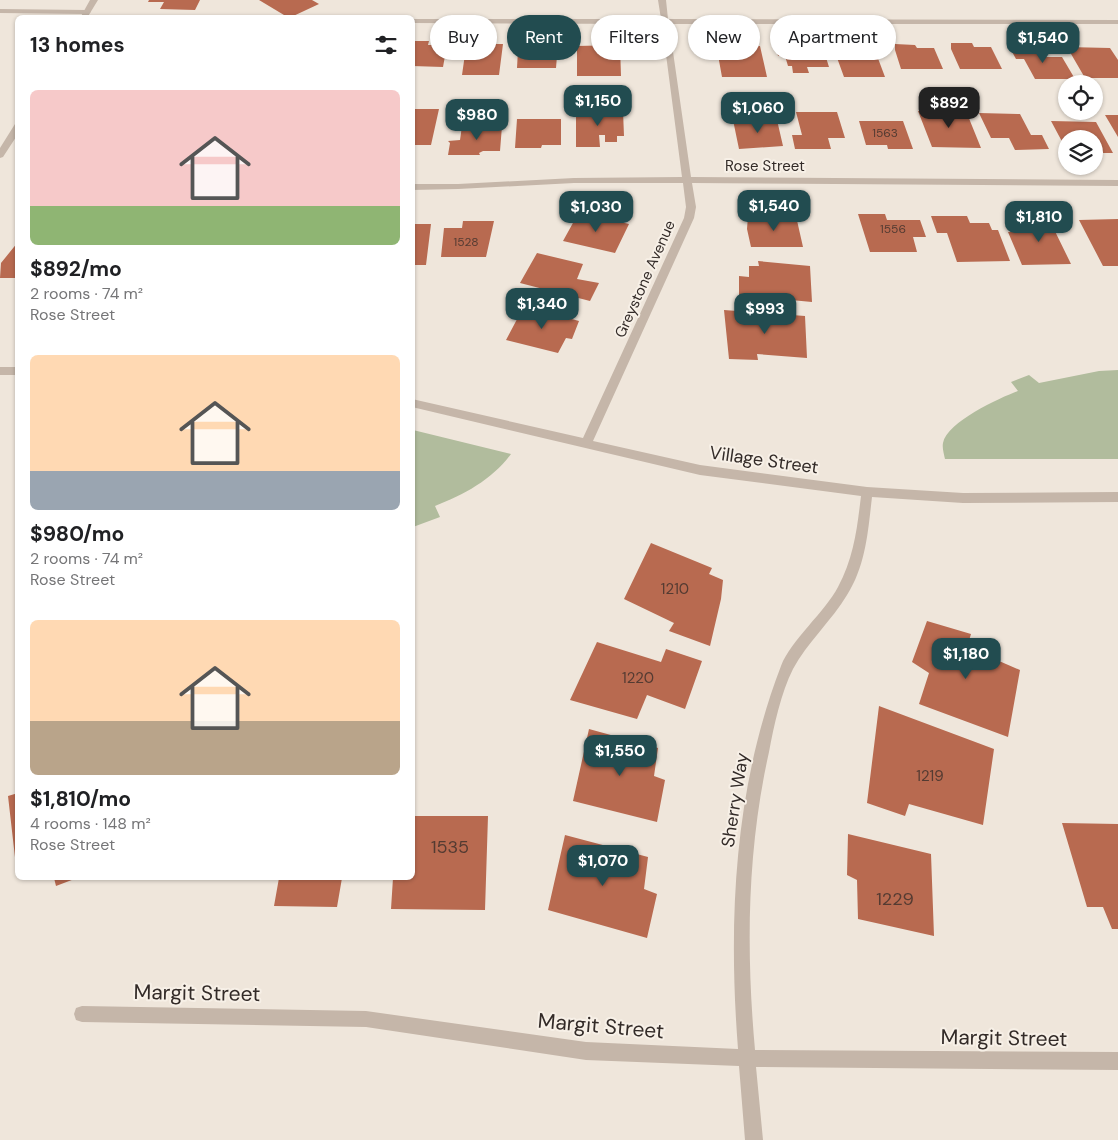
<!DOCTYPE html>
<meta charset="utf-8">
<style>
:root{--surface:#fff;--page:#f6f6f6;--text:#202124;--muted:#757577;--accent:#224c50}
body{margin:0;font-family:"DM Sans",sans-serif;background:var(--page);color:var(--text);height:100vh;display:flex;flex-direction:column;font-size:19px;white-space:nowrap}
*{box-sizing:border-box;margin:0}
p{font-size:16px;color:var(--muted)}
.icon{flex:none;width:28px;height:28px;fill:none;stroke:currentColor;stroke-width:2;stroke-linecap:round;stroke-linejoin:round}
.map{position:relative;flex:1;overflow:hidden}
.drawer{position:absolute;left:15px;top:15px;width:400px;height:865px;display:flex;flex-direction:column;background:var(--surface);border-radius:8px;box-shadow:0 1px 4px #0004}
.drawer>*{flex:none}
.banner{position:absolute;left:430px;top:15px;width:475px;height:45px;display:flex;gap:10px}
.tools{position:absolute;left:1058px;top:75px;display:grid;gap:10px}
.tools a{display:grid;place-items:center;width:45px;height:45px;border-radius:50%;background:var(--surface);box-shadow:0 1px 4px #0004;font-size:25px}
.price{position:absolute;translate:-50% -42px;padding:0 11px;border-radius:10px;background:var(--accent);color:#fff;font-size:16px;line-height:32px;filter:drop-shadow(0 1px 2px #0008)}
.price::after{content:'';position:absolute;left:50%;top:30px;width:15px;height:11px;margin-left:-8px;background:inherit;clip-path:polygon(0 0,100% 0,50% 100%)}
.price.current{background:#222;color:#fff}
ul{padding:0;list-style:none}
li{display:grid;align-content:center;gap:10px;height:265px;padding:0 15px}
li span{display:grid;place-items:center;height:155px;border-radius:8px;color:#555}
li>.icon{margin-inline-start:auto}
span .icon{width:90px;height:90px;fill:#fffc;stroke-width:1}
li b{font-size:21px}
h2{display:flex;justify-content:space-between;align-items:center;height:60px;padding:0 15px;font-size:21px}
.tag{padding:0 18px;border-radius:22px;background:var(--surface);box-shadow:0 1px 4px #0004;font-size:18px;line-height:45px}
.tag.current{background:var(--accent);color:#fff}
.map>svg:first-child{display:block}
.green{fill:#b1bc9d}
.building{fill:#b86a50}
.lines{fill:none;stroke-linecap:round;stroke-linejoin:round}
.minor{fill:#c5b6a9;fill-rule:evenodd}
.tertiary{fill:#c5b6a9;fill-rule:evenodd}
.labels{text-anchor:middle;stroke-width:4;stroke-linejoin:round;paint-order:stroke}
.far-number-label{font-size:12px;fill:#543b32}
.far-street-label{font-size:15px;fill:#332b28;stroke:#f7f0e7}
.number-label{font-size:15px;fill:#543b32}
.street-label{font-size:18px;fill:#332b28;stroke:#f7f0e7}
.near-number-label{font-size:18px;fill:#543b32}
.near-street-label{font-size:21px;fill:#332b28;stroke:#f7f0e7}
</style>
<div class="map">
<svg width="1118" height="1140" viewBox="0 0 1118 1140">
<rect width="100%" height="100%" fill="#efe6db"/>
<path class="green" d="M1118,370V459H945C944,454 942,448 943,443C947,422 999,398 1018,391L1011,382L1029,375L1039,383L1099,371Z
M413,430L511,454C493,479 464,495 435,506L440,517L413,527Z"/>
<path class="building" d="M149,0H200L195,10L160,9L164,2H148Z
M259,0H312L319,4L289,18Z
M412,41H429L428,45H447L443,67L412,66Z
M951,43H972L974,47H991L1002,69H960L951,49Z
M482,44H503L499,75H462L465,54H480Z
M536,44H558L556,68H517L518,50H522V46H536Z
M716,44L760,46L767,77H722Z
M776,44H805L806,48H823L829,67H807L809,73H793L792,66H788L785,56H778Z
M895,44L915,45L917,48H934L943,69H901L895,50Z
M620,45L621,76H577V46Z
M853,45H873L885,77H844L836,55H856Z
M1067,47L1110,48L1118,60V78H1085Z
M1010,48H1041L1046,57H1062L1075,79H1035L1024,59H1016Z
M412,109H439L431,145H412Z
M576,111H623L624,136H617V142H605V135H599L600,147H576Z
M918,111H966L981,148L932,147Z
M796,112H837L845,138H828L831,149H795L792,135H802Z
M979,113L1020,114L1031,135H1042L1049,149L1015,150L1009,138H991Z
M1105,115H1118V137Z
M517,119H561V145H542L541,148H515Z
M733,120H777L783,146L739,149Z
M859,121H903L913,149H888L887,145H866Z
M1051,121L1096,122L1113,153H1094V139H1066V149Z
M462,126H502L500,151H483L479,153L480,155H448L450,143L448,141L460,140Z
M579,212L629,224L615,253L563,241Z
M858,214H885L887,220H920L926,237H913L917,252H870Z
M748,216H796L803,247H751L747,229Z
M931,216H967L970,223H989L992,230H998L1010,261L957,262L947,233H937Z
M1022,216L1048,217L1071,264L1022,265L1008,232L1028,231Z
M1118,219V266H1103L1079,220Z
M463,221H494L486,257H441L444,228H462Z
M412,224H431L426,265H412Z
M18,242V278H0L1,263Z
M537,253L583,264L577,279L599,283L590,301L520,283Z
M758,261L810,266L812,302L739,295V276L749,277V266H759Z
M524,306L579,321L572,339L566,338L558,353L506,340Z
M724,310L805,316L807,358L757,354L758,360L729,359Z
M651,543L712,568L709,574L723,580L721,599L710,646L669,631L674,623L624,599Z
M927,621L971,634L967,647L1020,670L1008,737L919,704L929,673L912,662Z
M597,642L661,662L666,649L702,661L685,709L647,695L637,719L570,700Z
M879,706L994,749L983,825L909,804L905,816L867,803Z
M589,729L658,748L654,776L665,780L657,822L573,801Z
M18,793V866H16L8,796Z
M412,816H488L485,910L391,909L393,878H412Z
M1062,823L1118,824V929H1112L1103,907H1087Z
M848,834L931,854L934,936L858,919L857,880L847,875Z
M565,835L648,857L644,889L657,894L647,938L548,910Z
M54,878H77L56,886Z
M279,878H342L337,907L274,906Z"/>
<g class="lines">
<path class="minor" d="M658,0H666L668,19L1118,20V24H669L691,177L1118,180V186L692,183L696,207L694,218L593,441L700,465L867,487L963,493L1118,492V502L963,503L872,497C868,531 866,565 847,595C833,619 806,644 793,669C781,693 774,725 769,752C747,850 746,950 755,1050L1118,1052V1070L756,1067L763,1140H745L739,1066L586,1060L366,1027L82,1022L76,1020L74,1014L76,1008L82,1006L366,1011L586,1042L738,1049C728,920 734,788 781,666C791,640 825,612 838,587C854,557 857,529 861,496L700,475L412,407V399L583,438L684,218L686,207L683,183H574L458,189L412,190V184H458L574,178L682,177L662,24L412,23V19H661Z
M0,9L87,10L91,12L87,14L0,13Z
M0,367H18V375H0Z"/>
<path class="tertiary" d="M90,0H98L87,18H80Z
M15,124H18V134L3,157L0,158V148Z"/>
</g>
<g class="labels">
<g class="far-number-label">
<text x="885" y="137">1563</text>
<text x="893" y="233">1556</text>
<text x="466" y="246">1528</text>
</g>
<g class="far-street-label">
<text x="765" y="171">Rose Street</text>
<text transform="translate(645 279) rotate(-66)" y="5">Greystone Avenue</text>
</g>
<g class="number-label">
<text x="675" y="594">1210</text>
<text x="638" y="683">1220</text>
<text x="930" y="781">1219</text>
</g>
<g class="street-label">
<text transform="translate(764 460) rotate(8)" y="6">Village Street</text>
<text transform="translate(735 800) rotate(-81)" y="6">Sherry Way</text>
</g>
<g class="near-number-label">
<text x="450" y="853">1535</text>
<text x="895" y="905">1229</text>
</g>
<g class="near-street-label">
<text transform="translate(197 993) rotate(1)" y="7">Margit Street</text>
<text transform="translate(601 1026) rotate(5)" y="7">Margit Street</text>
<text transform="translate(1004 1038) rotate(1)" y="7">Margit Street</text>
</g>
</g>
</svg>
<div class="tools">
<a><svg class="icon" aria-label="locate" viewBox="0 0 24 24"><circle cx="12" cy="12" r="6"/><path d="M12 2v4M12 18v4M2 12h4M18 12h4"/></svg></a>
<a><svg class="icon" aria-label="layers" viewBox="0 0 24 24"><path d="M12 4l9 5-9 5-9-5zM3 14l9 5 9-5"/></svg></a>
</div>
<b class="price" style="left:1043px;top:64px">$1,540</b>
<b class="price" style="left:598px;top:127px">$1,150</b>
<b class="price current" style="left:949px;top:129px">$892</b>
<b class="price" style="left:758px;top:134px">$1,060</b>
<b class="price" style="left:477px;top:141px">$980</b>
<b class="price" style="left:774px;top:232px">$1,540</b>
<b class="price" style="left:596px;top:233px">$1,030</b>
<b class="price" style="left:1039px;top:243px">$1,810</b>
<b class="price" style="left:542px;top:330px">$1,340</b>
<b class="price" style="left:765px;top:335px">$993</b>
<b class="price" style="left:966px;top:680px">$1,180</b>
<b class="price" style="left:620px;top:777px">$1,550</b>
<b class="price" style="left:603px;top:887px">$1,070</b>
<div class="banner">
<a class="tag">Buy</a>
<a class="tag current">Rent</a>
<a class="tag">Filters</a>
<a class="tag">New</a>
<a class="tag">Apartment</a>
</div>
<section class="drawer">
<h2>13 homes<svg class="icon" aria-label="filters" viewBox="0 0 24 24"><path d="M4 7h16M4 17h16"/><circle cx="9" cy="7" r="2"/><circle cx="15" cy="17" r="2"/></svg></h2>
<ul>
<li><span style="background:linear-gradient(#f6c9c9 75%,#8fb573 0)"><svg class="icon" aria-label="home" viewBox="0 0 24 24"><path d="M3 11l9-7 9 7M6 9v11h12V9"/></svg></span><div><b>$892/mo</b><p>2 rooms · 74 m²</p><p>Rose Street</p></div></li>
<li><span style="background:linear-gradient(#ffd9b3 75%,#9aa5b1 0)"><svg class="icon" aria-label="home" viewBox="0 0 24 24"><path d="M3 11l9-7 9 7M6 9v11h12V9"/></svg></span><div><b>$980/mo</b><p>2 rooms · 74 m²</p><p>Rose Street</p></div></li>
<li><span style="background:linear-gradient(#ffd9b3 65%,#b9a48a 0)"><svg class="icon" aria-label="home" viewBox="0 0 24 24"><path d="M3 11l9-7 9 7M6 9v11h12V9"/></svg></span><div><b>$1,810/mo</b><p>4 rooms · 148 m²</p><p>Rose Street</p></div></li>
</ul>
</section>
</div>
